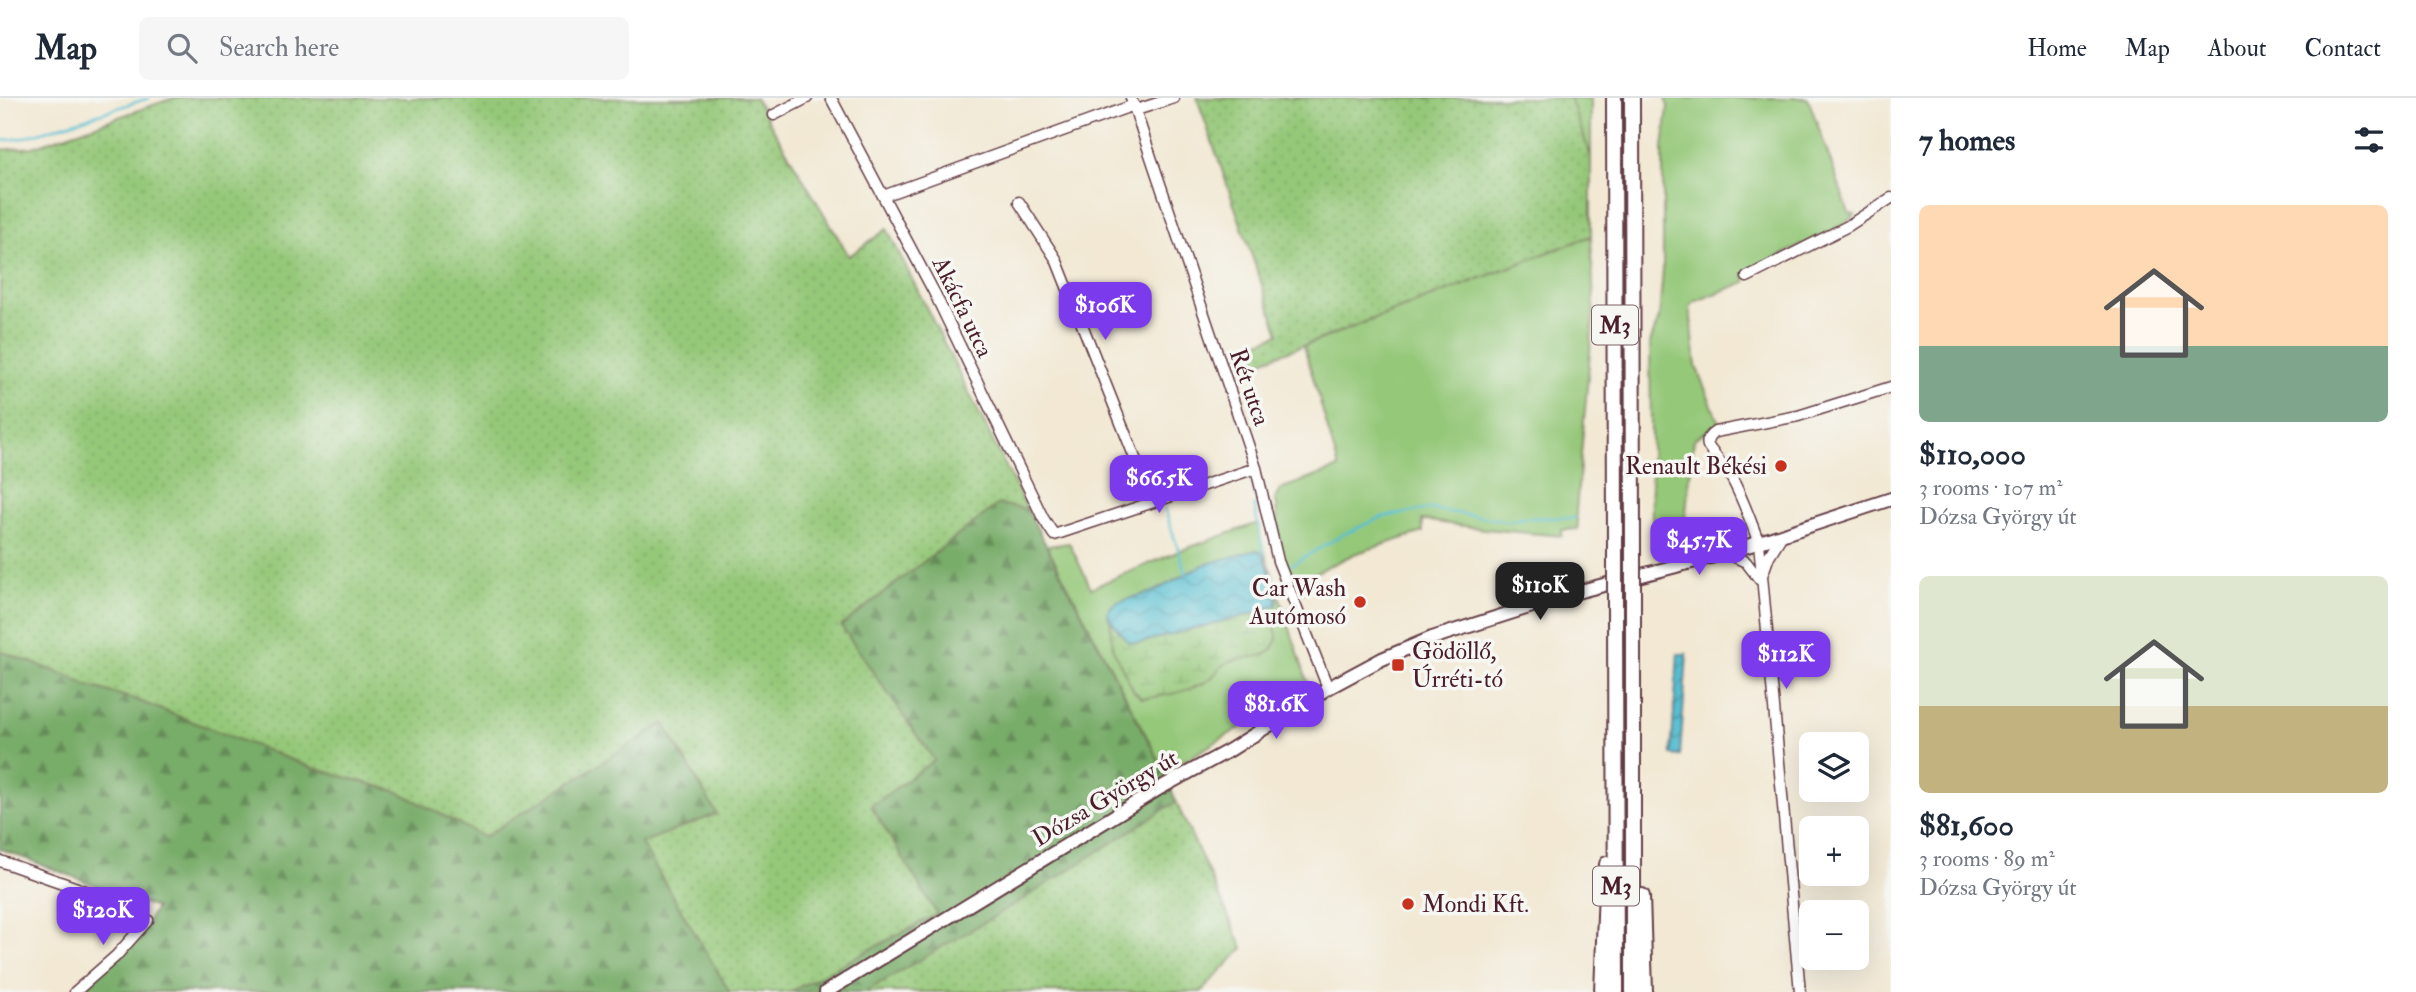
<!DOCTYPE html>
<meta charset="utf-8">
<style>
:root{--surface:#fff;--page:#f6f6f7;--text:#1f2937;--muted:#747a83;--line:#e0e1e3;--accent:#7c3aed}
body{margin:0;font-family:"IM FELL Double Pica",serif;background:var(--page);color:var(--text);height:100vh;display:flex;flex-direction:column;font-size:26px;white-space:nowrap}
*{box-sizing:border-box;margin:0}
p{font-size:23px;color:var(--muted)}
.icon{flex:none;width:38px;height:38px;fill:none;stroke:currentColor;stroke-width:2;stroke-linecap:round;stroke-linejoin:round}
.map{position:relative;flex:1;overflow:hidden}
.sheet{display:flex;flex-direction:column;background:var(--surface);width:525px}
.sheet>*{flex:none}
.controls{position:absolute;left:1799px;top:634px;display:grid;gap:14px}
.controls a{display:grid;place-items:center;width:70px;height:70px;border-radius:10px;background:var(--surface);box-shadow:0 7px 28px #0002;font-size:35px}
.price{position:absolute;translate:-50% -60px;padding:0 16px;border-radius:14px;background:var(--accent);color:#fff;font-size:23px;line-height:46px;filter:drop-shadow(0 2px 4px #0008)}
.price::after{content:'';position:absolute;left:50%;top:42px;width:21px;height:16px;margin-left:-10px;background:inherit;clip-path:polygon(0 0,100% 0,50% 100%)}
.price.on{background:#222;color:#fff}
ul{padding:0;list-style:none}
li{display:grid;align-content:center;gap:14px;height:371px;padding:0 28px}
li span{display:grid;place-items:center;height:217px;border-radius:10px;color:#555}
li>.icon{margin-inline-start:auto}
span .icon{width:126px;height:126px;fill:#fffc;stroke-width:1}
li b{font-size:30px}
h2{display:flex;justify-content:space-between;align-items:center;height:84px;padding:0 28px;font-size:30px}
header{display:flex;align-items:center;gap:42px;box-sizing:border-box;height:98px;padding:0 35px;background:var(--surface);border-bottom:2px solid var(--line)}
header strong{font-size:33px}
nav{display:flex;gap:38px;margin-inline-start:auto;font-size:24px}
.search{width:490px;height:63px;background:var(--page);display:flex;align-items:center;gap:18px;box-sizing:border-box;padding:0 24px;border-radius:10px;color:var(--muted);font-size:26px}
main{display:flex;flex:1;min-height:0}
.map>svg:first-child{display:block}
.grass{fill:#95c879;stroke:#707452;stroke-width:2}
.forest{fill:url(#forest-firs);stroke:#61664a;stroke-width:2}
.wetland{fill:url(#wetland-marsh);stroke:#707452;stroke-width:2}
.garden{fill:url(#garden-dots);stroke:#707452;stroke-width:2}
.water{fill:url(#water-waves);stroke:#506f7e;stroke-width:2}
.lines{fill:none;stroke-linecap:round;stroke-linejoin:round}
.stream{stroke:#56bfd2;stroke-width:2.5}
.minor-casing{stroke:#633d44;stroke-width:13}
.major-casing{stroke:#633d44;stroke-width:16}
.highway-casing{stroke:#633d44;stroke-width:18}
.minor{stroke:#fff;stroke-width:10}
.major{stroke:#fff;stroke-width:12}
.highway{stroke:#fff;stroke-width:14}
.highway-bridge-casing{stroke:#633d44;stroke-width:18;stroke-linecap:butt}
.highway-bridge{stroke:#fff;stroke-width:14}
.poi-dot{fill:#c8321e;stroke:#f6f6f2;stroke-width:2.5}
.labels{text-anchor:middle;stroke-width:7;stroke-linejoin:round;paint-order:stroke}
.shield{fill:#f6f6f2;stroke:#7e6067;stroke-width:2}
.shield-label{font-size:23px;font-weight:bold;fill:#4a1f2b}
.street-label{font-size:24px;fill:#4a1f2b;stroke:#f6f6f2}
.poi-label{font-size:24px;fill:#4a1f2b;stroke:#f6f6f2;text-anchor:end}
</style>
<header>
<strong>Map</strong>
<div class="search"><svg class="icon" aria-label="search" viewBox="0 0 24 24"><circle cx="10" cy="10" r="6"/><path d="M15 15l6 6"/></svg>Search here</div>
<nav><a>Home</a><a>Map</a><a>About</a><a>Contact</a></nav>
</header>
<main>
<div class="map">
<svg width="1891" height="894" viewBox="0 0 1891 894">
<defs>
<pattern id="forest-firs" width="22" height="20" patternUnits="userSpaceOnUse" patternTransform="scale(1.75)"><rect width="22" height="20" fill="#78ac69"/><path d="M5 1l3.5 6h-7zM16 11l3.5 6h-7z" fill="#648b57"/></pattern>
<pattern id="wetland-marsh" width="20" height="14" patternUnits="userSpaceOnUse" patternTransform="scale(1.75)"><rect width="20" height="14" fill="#95c879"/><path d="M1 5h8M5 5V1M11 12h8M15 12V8" fill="none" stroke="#82ab69"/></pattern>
<pattern id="garden-dots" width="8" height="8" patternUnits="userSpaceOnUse" patternTransform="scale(1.75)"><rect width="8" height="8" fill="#95c879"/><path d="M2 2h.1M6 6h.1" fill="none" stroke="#82ab69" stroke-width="1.8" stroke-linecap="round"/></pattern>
<pattern id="water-waves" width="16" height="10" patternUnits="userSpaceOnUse" patternTransform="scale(1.75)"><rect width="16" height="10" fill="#56bfd2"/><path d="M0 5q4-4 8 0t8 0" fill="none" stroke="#499bab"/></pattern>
</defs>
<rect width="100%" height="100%" fill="#f6f6f2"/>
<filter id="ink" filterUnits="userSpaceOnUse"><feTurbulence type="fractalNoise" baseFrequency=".0143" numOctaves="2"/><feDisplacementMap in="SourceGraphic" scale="14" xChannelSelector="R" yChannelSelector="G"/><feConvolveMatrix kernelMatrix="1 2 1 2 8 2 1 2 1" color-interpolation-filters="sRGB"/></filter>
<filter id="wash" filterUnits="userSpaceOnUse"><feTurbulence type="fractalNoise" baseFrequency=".00686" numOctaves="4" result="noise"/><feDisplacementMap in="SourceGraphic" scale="28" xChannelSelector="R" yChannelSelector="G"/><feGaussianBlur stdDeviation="1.57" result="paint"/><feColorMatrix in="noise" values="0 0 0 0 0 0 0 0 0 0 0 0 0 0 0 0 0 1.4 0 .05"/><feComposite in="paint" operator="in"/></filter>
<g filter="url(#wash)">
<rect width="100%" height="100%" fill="#f2e8d3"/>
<path class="grass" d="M1570,0H1591V59Z
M1666,0H1808L1849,115L1855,117L1839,130L1744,175L1746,184L1694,204L1690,210L1696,268L1719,325L1694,341L1685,423L1652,424L1650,245L1659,220L1663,171V50L1668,9Z
M1591,138L1594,210L1576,413L1578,431L1562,432V438L1484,431L1422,422L1423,434L1354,456L1302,481L1301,486L1304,494L1293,492L1283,465L1276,411L1278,410L1275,401L1280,391L1339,370L1304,248Z
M1258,425L1260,439L1309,589L1165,674L1047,448L1069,445L1091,490L1182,452Z"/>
<path class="forest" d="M998,406L1027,411L1165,674L1176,704L1014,807L865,894H790L937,816L871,708L934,662L841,528Z
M0,553L66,577L86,587L134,601L310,669L399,694L484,738L663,625L717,716L641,745L730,894H79L148,822L156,810L0,751Z"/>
<path class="wetland" d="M1263,511C1269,520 1278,530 1277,541C1273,564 1245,557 1230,563C1220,567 1217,575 1210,581C1196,592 1158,600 1141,600L1133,592L1113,551L1110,522L1116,527L1122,537L1158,539Z"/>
<path class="garden" d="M173,0H755L849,158L887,131L1027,411L998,406L841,528L934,662L871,708L937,816L790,894H730L641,745L717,716L664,625L484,739L399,694L310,669L134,601L86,587L66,577L0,553V52L33,49Z
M1197,0H1570L1591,59V138L1241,271L1238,253L1279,236Z
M1176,704L1243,850L1201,894H865L1014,807Z"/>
<path class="water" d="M1256,452L1264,456L1277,499V507L1251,516L1139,545L1129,544L1126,541L1108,519L1109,511L1115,505L1155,493L1203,467Z
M1678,556H1687L1680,658L1671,657Z"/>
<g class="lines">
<path class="stream" d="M0,43L23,40L149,0
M1250,379L1255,397
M1254,407L1264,456
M1165,411L1186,475
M1291,467L1344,436L1382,419L1430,411L1508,423L1524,420H1575"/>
</g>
</g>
<g filter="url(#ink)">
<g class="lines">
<g class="minor-casing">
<path id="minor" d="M831,0L934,194L1043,420L1054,437L1256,370
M1131,0L1256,370L1278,463L1328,590
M1136,12L1174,0
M774,17L807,0
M883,98L1134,7
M1019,104L1056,161L1152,403
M1747,179L1848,128L1891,100
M1726,455L1746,464L1760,482
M1763,475L1769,458L1782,437
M0,763L117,804L148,822L116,858L75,894
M1800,894L1759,445C1750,422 1743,400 1731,379C1727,373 1709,350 1708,348C1706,342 1710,337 1715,334L1798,318L1891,289"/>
</g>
<g class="major-casing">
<path id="major" d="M826,894L1160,690L1230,652L1328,590L1382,561L1432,540L1573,495L1726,455L1891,401"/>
</g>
<g class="highway-casing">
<path id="highway" d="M1614,0L1615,455
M1632,0L1633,454
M1615,512L1616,894
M1642,798L1645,894
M1602,894L1607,766
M1633,894V510"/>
</g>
<use href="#minor" class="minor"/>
<use href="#major" class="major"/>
<use href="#highway" class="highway"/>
<g class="highway-bridge-casing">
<path id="highway-bridge" d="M1633,454V510
M1615,455V512"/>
</g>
<use href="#highway-bridge" class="highway-bridge"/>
</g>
</g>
<g class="poi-dot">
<circle cx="1781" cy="368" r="7"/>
<circle cx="1360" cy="504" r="7"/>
<rect x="1391" y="560" width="14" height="14" rx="3.5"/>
<circle cx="1408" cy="806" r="7"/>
</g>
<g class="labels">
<g class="shield">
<rect x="1592" y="207.5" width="46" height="39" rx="5"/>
<rect x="1593" y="768.5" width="46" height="39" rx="5"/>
</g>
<g class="shield-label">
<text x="1615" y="235">M3</text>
<text x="1616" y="796">M3</text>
</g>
<g class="street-label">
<text transform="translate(963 209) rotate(64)" y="8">Akácfa utca</text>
<text transform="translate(1250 289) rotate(71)" y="8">Rét utca</text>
<text transform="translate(1105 700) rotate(-31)" y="8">Dózsa György út</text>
</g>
<g class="poi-label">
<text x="1767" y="376">Renault Békési</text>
<text x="1346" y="498">Car Wash<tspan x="1346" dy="28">Autómosó</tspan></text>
<text x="1412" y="561" text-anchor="start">Gödöllő,<tspan x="1412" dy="28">Úrréti-tó</tspan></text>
<text x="1422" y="814" text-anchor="start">Mondi Kft.</text>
</g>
</g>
</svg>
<div class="controls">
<a><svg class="icon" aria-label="layers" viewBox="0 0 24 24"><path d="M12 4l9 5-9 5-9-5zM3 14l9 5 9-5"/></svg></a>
<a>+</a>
<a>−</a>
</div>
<b class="price" style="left:1105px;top:244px">$106K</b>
<b class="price" style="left:1159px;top:417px">$66.5K</b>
<b class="price" style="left:1699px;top:479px">$45.7K</b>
<b class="price on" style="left:1540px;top:524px">$110K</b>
<b class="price" style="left:1786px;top:593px">$112K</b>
<b class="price" style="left:1276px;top:643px">$81.6K</b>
<b class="price" style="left:103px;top:849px">$120K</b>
</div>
<section class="sheet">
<h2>7 homes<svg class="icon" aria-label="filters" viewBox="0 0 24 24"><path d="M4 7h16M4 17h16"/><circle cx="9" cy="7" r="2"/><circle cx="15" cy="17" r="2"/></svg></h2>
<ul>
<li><span style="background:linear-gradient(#ffd9b3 65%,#7fa58c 0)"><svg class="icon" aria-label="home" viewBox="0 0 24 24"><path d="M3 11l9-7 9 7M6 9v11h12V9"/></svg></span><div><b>$110,000</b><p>3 rooms · 107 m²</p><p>Dózsa György út</p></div></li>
<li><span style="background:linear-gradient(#dfe7d0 60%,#c2b280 0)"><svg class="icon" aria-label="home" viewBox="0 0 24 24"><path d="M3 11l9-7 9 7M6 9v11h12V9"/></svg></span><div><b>$81,600</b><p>3 rooms · 89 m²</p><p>Dózsa György út</p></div></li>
</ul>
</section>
</main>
